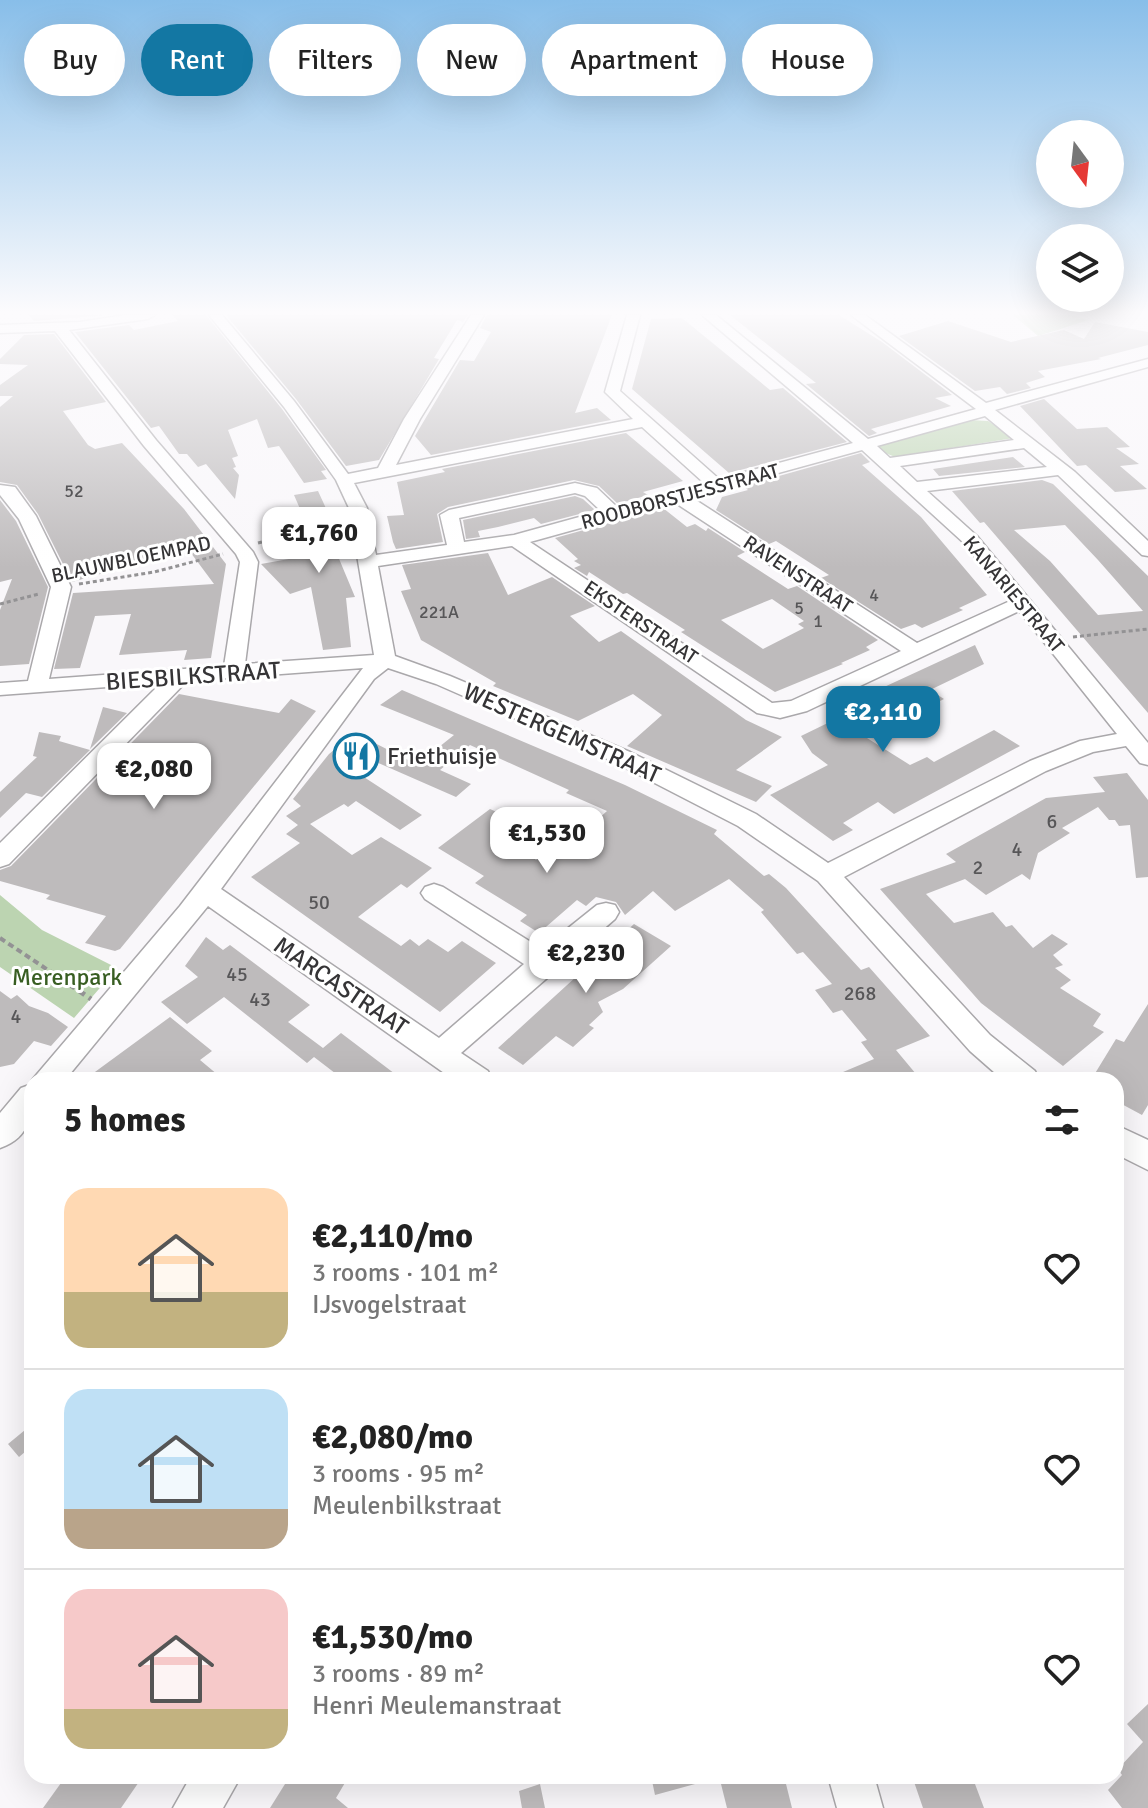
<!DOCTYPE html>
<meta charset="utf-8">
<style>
:root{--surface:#fff;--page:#f2f2f2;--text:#222;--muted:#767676;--line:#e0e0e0;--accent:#1377a3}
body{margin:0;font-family:Signika,sans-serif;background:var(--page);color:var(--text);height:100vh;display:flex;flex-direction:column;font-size:30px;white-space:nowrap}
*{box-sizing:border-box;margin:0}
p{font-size:26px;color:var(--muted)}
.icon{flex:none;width:44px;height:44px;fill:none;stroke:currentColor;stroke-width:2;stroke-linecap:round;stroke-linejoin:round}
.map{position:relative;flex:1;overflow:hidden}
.drawer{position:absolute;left:24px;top:1072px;width:1100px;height:712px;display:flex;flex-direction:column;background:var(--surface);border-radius:24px;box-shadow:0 8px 32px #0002}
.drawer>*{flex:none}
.hud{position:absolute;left:24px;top:24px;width:1100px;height:72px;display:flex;gap:16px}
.needle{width:52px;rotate:165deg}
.fabs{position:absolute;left:1036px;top:120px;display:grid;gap:16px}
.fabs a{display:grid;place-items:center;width:88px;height:88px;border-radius:50%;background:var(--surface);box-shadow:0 8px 32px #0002;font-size:40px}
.price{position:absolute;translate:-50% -68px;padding:0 18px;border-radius:16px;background:#fff;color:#222;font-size:26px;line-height:52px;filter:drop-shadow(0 2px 4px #0008)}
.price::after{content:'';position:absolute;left:50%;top:48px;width:24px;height:18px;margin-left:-12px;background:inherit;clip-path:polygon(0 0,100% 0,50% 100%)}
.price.on{background:var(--accent);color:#fff}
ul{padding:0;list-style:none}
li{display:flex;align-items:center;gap:24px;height:200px;padding:0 40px}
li+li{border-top:2px solid var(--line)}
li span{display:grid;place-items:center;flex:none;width:224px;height:160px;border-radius:24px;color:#555}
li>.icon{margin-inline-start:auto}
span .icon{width:96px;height:96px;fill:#fffc;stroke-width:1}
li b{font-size:34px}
h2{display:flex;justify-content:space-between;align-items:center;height:96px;padding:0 40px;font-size:34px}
.tag{padding:0 28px;border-radius:36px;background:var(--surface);box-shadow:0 8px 32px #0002;font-size:28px;line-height:72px}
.tag.on{background:var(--accent);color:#fff}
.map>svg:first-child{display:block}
.green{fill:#bcd4b1}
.building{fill:#bebbbc;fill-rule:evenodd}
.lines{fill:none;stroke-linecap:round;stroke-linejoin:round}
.minor-casing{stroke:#aaa8ab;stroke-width:3}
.path-far2{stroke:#939294;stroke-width:3;stroke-dasharray:4 3;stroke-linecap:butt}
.path-far1{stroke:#939294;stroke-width:4;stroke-dasharray:6 4;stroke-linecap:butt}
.path{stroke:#939294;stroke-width:5;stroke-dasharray:7 5;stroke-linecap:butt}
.minor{fill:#fff;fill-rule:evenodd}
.labels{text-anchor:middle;stroke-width:6;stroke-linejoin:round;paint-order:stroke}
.far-number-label{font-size:18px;fill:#575658}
.far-street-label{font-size:20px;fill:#353436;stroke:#fff}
.number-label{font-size:20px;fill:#575658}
.street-label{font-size:24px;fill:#353436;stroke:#fff}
.poi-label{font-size:24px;fill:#353436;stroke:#fff;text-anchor:start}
.park-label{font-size:24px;fill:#385e22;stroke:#fff}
</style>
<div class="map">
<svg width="1148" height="1808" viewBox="0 0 1148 1808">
<rect width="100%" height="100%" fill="#f9f7fa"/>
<path class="green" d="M1013,315H1073L1089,320L1038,336Z
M970,420L988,421L1014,438L895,457L876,449L882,444Z
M0,895L42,930L117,968L74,1018L0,967Z"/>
<path class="building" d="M29,315H109L34,321Z
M172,315H206L282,409L326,470L321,471L327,479L304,483L279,446L268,448L257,419L228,430L238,456L232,458L236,467L233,468L239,475L235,499L206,464L198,467L187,454H179L159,426L151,428L75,332L129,325L134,330L178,321Z
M226,315H468L463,322L457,320L434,358L439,359L379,460L346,466L296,399Z
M487,315H612L575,413L597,408L611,420L431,455L415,436L460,360L474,361L491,332L480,328Z
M730,315H839L882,342L952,395L935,398L951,406L871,429L877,433L869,436L806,384L816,383Z
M682,318L770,390L783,388L847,442L729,473L632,389L651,319Z
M948,321L1011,342L1064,330L1084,339L1095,322L1148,332V345L1098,358L1101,359L1038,371L1045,377L1026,383L1031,388L1007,394L1000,387L975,391L899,336Z
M54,334L106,402L63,411L88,445L95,449L122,443L184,509L226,564L211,658L184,660L187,650L119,655L131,614L95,616L80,668L54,669L73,593L214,584L188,549L72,582L38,514L17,485L0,482V407L13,396H0V385L28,365L0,364V359L24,335Z
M1044,399L1077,429L1107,427L1130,447L1116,448L1139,464L1120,466L1147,489L1115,492L1086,465L1077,466L1020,406Z
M626,433L683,481L643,492L648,495L618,504L599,486L574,480L448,507L437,514L443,542L396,549L393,542L387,516L404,515L397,482L445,472L442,469Z
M861,453L870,462L862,465L921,517L987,595L959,608L963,610L922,628L915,624L901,629L821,578L829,575L776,541L769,544L716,510L722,497L748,490L743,486Z
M1013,457L1025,467L939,476L933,469Z
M1042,480L1053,484L1148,576V713L984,522L980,523L952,491ZM1065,525L1098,560L1143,611L1098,615L1050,561L1014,530Z
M318,491L330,517L322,518L355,597L346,598L351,647L323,650L311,587L290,594L261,564L311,555L306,543L314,541L294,495Z
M575,496L583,499L595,510L541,524L534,518L498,527L478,531L480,537L466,539L463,520Z
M0,500L16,521L48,587L29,664L0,666V610L12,579L0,582Z
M663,508L687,527L695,524L706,531L708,528L745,552L737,556L788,589L797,586L878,640L866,647L870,650L841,663L843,664L775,692L681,632L685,630L627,593L623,594L589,572L587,576L574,568L581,565L574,561L578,559L555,538ZM772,599L804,621L798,624L804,628L763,649L721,620Z
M488,553L508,595L552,577L595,606L570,616L599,642L621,631L746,720L782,737L736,770L772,786L756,802L627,746L662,715L633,694L578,721L493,686L496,683L421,640L401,591L411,589L402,565Z
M975,645L984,664L930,690L944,699L867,738L910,765L927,757L934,762L994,730L1020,746L894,814L878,802L843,823L853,830L833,841L770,795L828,765L812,753L801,736L838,718L830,712Z
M402,690L625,785L717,830L714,834L764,876L769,874L786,888L861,970L869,967L930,1036L896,1050L921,1080H824L874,1059L861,1042L867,1040L842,1010L833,1013L815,990L832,984L803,952L797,954L761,912L764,910L729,879L675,911L653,891L625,915L616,902L596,897L586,906L577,900L539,933L520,921L527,915L475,883L484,876L438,848L490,809L512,819L500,830L536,860L561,844L566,848L607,811L566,793L569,790L470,745L440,770L471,784L456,797L351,751L344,764L422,815L400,830L356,801L348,807L344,804L310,824L352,855L381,837L432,868L407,888L401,884L358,917L401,946L410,939L419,946L428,939L448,952L462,941L496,963L440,1012L251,877L300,843L286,834L298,825L286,816L301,806L293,799L329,754L340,745L359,735L416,764L414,767L454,735L380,705Z
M179,694L279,713L291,699L316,711L120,949L115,951L85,943L106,916L46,899L50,895L0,881V870L11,866Z
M103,707L127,713L90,749Z
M39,732L61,736L59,741L90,750L42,797L26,793L0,818V792L37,757L33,756Z
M1127,773L1148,800V877L1136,878L1130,825L1119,826L1115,820H1109L1098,807L1062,828L1070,833L1038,853L1030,880L1022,874L986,895L965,879L926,894L954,923L993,912L1006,927L1012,925L1033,948L1052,934L1068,944L1053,955L1063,965L1055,968L1071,980L1060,988L1101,1014L1093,1026L1104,1032L1063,1066L981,1003L880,889L956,862L946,854L1046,798L1105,792L1093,777Z
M634,924L671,946L623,989L598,1002L603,1012L589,1025L594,1028L573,1047L556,1036L523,1065L498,1048Z
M206,937L223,950L230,945L310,1005L288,1022L323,1048L341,1033L403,1080H344L314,1057L307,1063L224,997L187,1024L161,1002L198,977L185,966Z
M0,991L11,999L17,995L29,1006L48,1013L68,1027L51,1046L34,1041L14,1064L0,1067Z
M1148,1004V1105L1142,1115L1116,1101V1080H1091L1116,1039L1124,1042Z
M170,1017L212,1051L200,1060L224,1080H84Z
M25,1430L32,1439V1446L19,1457L8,1444Z
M1148,1704V1808H1122L1108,1790L1122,1775L1118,1769L1143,1742L1127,1724Z
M66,1776H143L121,1808H43Z
M290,1776H349L336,1798L348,1808H270Z
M651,1776H705L706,1781L655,1795Z
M719,1776H784L792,1808H727Z
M912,1776H972L984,1808H923Z
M540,1784L545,1808H522L519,1791Z"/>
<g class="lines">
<g class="minor-casing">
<path id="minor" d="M126,315H155L148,319L69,330L156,440L253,552L258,562L245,664L374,655L349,508L336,480L284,407L209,315H222L294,401L348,474L378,468L404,419L471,315H484L420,419L396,465L633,419L605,392L627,315H640L620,391L719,479L853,443L702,315H716L868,439L976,409L851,315H865L986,403L1148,359V367L995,410L1075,472L1148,541V556L1142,555L1058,475L927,491L977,536L1148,743V765L1140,763L1126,746L1093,752L1046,771L844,877L990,1035L1035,1071L1039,1080H1003L970,1051L818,881L738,826L614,762L436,684L388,668L374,679L221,889L439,1038L524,964L425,899L421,893L425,887L434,884L443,887L542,949L597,905L606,903L615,905L619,912L615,919L461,1053L488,1071L492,1080H454L208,906L65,1080H32L180,906L363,668L187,681L9,864L0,867V843L161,683L0,695V683L28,681L51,587L19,519L0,495V485L15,487L36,516L71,587L49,679L224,666L240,562L236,554L144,446L55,331L0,333V325L80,322ZM985,416L1014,440L890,458L877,446ZM642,427L704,483L617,507L597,488L575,483L449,510L440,515L447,545L376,555L367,508L354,483ZM1024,448L1047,467L917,482L900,466ZM862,450L965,544L1010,601L917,643L691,497ZM575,493L585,496L601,511L514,535L464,542L459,518ZM674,502L901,651L791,701L772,703L530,542ZM512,546L757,713L780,718L807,711L1019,611L1117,734L1080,741L1030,761L828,863L756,814L630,752L450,676L395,656L378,566Z
M32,1084C32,1113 32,1137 0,1148V1113L21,1088Z
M1116,1125L1148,1140V1170L1116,1154Z
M191,1776H241L223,1808H173Z
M828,1776H874L883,1808H837Z"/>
</g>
<path class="path-far2" d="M258,543L290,535L344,529
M79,584L154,572L223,554
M0,604L39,594
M1073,637L1148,629"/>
<path class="path-far1" d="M0,938L72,986"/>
<path class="path" d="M69,984L91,999"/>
<use href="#minor" class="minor"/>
</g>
<linearGradient id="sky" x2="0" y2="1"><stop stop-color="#88bee9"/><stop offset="0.55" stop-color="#fcfbfd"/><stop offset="1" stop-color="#fcfbfd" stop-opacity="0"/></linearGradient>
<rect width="1148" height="568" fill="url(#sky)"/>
<defs>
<g id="restaurant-ring" transform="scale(2.3)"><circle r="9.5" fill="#fff" stroke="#1377a3" stroke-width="1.5"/><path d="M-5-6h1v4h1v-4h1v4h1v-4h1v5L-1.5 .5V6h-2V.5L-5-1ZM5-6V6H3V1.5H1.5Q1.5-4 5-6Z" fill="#1377a3"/></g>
</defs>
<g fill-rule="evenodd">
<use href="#restaurant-ring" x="356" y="756"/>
</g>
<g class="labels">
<g class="far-number-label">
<text x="74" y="497">52</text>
<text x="874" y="601">4</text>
<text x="799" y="614">5</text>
<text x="439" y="618">221A</text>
<text x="818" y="627">1</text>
</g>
<g class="far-street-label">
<text transform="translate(680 496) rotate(-15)" y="7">ROODBORSTJESSTRAAT</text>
<text transform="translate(131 559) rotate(-12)" y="7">BLAUWBLOEMPAD</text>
<text transform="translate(798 574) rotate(33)" y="7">RAVENSTRAAT</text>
<text transform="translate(1014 594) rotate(50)" y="7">KANARIESTRAAT</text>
<text transform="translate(641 622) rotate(34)" y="7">EKSTERSTRAAT</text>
</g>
<g class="number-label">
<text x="1052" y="828">6</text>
<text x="1017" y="856">4</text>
<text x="978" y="874">2</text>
<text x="319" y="909">50</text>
<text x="237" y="981">45</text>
<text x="860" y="1000">268</text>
<text x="260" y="1006">43</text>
<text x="16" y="1023">4</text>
</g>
<g class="street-label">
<text transform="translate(193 676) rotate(-4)" y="8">BIESBILKSTRAAT</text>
<text transform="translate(562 733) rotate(24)" y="8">WESTERGEMSTRAAT</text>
<text transform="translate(341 986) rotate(34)" y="8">MARCASTRAAT</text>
</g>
<g class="poi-label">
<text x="387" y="764">Friethuisje</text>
</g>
<g class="park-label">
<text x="67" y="985">Merenpark</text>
</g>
</g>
</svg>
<div class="fabs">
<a><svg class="needle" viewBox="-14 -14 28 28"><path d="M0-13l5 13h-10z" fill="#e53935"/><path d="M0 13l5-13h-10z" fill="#767676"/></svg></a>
<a><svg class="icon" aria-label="layers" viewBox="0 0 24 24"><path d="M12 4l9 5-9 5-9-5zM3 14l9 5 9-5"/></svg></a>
</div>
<b class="price" style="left:319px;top:575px">€1,760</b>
<b class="price on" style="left:883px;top:754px">€2,110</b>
<b class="price" style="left:154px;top:811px">€2,080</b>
<b class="price" style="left:547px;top:875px">€1,530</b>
<b class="price" style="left:586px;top:995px">€2,230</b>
<div class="hud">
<a class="tag">Buy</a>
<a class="tag on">Rent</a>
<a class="tag">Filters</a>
<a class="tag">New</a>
<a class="tag">Apartment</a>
<a class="tag">House</a>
</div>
<section class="drawer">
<h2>5 homes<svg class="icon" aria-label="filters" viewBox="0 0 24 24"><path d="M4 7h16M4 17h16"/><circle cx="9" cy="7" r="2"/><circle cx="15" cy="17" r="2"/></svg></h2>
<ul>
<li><span style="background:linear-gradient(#ffd9b3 65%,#c2b280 0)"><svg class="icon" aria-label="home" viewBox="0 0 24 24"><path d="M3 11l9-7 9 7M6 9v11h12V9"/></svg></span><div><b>€2,110/mo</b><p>3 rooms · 101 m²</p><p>IJsvogelstraat</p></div><svg class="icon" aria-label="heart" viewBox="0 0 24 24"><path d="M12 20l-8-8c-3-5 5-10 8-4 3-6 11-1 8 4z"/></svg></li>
<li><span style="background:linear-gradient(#bfe0f5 75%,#b9a48a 0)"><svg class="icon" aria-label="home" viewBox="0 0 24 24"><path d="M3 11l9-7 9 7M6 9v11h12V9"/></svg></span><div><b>€2,080/mo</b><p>3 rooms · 95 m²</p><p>Meulenbilkstraat</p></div><svg class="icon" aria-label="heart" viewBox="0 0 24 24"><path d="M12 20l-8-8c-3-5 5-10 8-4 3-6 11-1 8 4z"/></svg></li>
<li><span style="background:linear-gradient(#f6c9c9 75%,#c2b280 0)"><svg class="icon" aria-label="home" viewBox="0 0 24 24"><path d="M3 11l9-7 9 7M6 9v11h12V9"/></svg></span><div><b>€1,530/mo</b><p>3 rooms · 89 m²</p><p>Henri Meulemanstraat</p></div><svg class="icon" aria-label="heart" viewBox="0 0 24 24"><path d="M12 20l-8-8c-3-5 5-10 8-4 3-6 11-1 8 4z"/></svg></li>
</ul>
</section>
</div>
